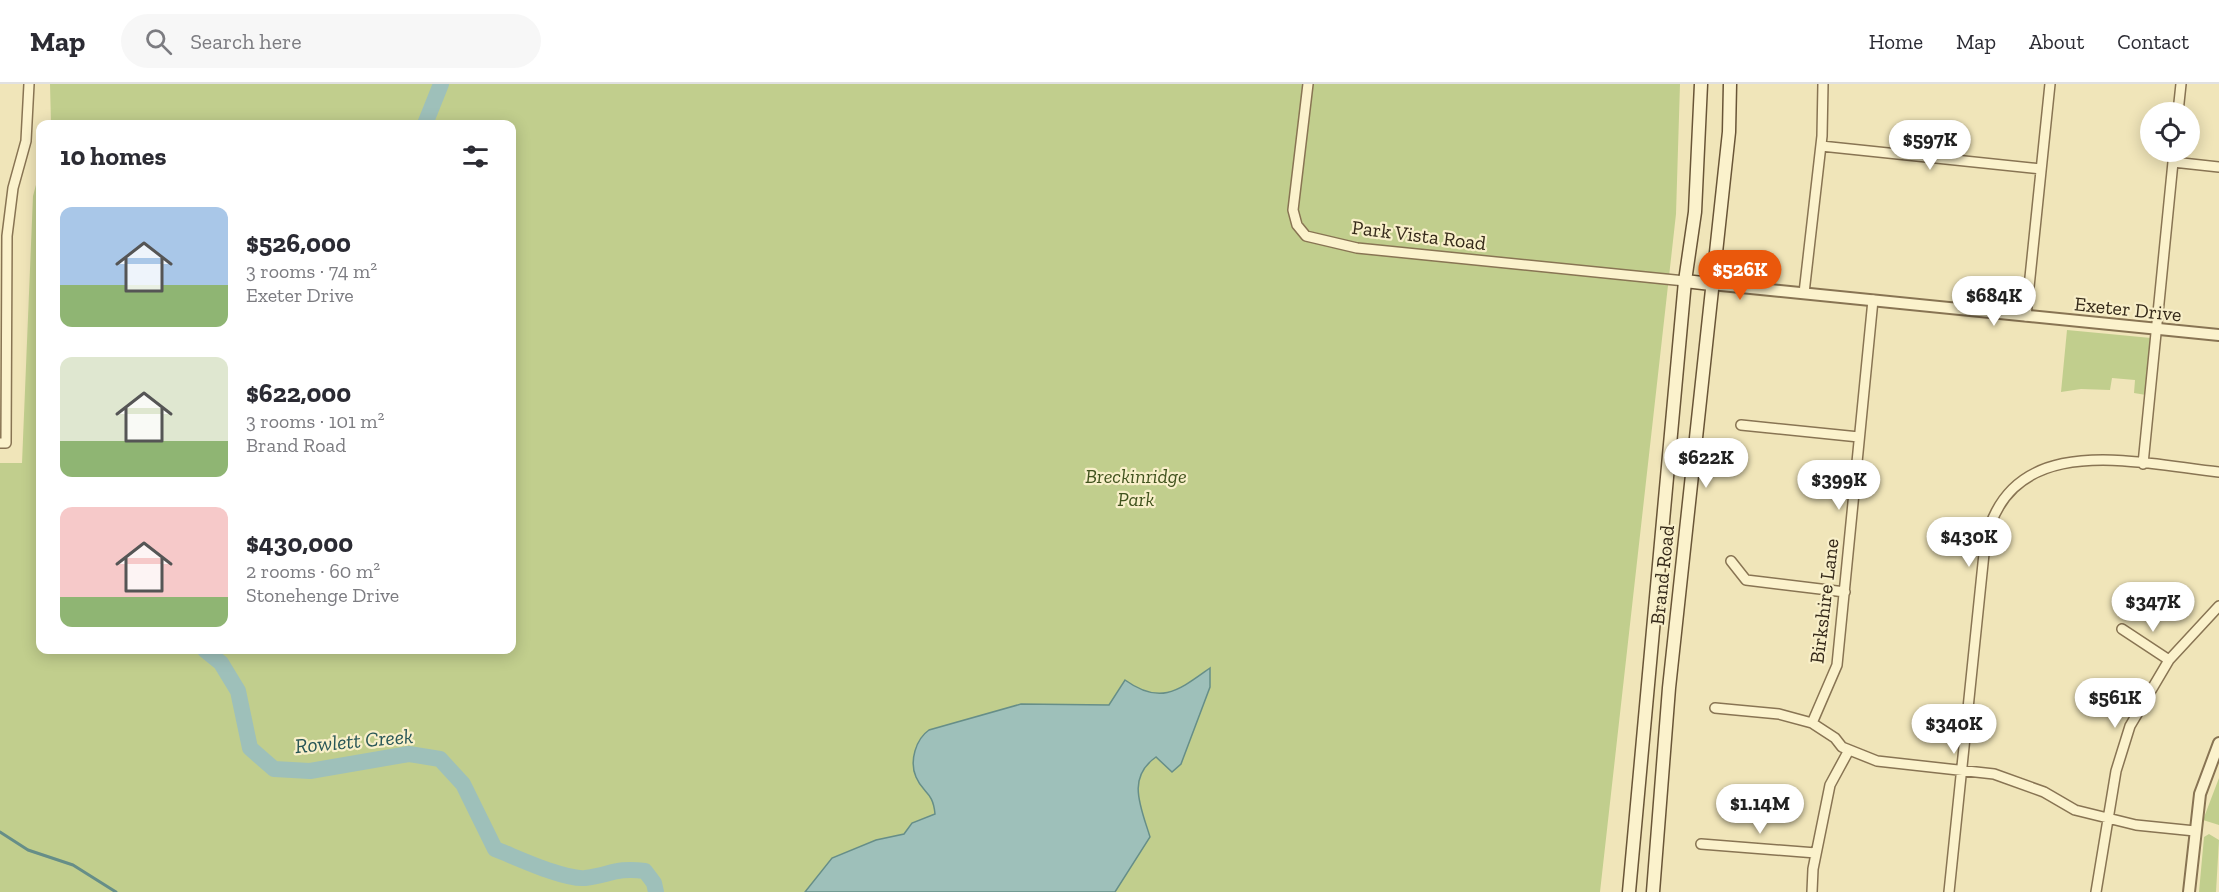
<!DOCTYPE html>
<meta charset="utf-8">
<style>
:root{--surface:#fff;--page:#f7f7f7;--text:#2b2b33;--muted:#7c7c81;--line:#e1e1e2;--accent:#ea580c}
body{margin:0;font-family:"Zilla Slab",serif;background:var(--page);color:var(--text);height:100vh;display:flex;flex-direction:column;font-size:22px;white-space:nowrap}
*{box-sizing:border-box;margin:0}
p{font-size:20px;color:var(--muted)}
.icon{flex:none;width:33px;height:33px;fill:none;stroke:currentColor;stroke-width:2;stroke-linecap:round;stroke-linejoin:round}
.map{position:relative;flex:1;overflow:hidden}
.side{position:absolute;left:36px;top:36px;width:480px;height:534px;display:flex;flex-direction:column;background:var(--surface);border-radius:12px;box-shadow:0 3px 15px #0003}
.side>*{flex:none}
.fabs{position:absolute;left:2140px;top:18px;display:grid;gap:12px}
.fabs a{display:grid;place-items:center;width:60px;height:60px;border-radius:50%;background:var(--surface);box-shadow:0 3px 15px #0003;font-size:30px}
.price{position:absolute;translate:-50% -51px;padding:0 14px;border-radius:21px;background:#fff;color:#222;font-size:20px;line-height:39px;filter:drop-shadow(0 2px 3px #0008)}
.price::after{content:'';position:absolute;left:50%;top:36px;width:18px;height:14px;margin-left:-9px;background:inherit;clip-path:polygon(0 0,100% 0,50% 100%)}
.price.selected{background:var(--accent);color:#fff}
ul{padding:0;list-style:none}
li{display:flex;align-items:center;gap:18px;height:150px;padding:0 24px}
li span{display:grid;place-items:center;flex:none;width:168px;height:120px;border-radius:12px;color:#555}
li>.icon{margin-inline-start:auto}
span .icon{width:72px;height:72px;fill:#fffc;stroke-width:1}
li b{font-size:26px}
h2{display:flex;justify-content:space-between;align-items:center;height:72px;padding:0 24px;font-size:26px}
header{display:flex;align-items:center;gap:36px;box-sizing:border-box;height:84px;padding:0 30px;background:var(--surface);border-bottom:2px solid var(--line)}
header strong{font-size:28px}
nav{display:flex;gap:33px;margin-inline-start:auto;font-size:21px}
.search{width:420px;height:54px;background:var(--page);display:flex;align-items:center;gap:15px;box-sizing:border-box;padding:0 21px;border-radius:33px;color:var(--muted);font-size:22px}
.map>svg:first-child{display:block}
.green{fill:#c1ce8d}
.water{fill:#9ec0ba;stroke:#668e88;stroke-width:1.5}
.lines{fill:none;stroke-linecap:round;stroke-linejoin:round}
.stream{stroke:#668e88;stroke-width:3}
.river{stroke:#9ec0ba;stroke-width:16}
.minor-casing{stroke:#887453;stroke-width:12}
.tertiary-casing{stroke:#887453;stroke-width:14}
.secondary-casing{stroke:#695537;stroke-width:15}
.minor{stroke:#fbf2cc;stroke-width:9}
.tertiary{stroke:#fbf2cc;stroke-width:10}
.secondary{stroke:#fbf2cc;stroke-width:12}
.labels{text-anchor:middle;stroke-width:4.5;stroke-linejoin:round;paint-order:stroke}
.street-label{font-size:20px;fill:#352919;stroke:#f8efc9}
.park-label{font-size:20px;font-style:italic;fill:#41531e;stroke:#f8efc9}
.water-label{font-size:21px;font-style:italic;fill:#275556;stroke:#f8efc9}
</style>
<header>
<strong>Map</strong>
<div class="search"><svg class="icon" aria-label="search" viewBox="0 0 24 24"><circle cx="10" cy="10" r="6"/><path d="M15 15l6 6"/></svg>Search here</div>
<nav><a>Home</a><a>Map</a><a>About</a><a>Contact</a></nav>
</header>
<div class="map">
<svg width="2219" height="808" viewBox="0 0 2219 808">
<rect width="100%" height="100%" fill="#f0e5b9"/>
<path class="green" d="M50,0H1680L1676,130L1600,808H0V379H22L33,112L40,86V566H512V40H51Z
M2067,246L2151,254L2146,311L2134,309L2135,296L2112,294L2110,306L2081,305L2061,308Z
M2219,694V741L2203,736Z
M2209,750L2219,756L2216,808H2199L2204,753Z"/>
<path class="water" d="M1210,584V603L1181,680L1172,688L1156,673C1126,694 1141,723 1150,753L1115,808H805L832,774L876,756L904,750L912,739L935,730C933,707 923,710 916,693C909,677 916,655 929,646L1021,620L1109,621L1125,596C1161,622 1179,606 1210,584Z"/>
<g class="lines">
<path class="stream" d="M0,748L28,766L73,781L116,808"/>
<path class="river" d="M425,40L441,0
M205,566L221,579L238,607L250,664L274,685L310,687L409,670L440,675L463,700L495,765C516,773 564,796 585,794C610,791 616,783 645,787L654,799L656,808"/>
<g class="minor-casing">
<path id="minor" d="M1308,0L1293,126L1297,141L1306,152L1357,164L1685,197
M2178,28L2181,0
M1821,62L2041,85
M2173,78L2219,83
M1804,209L1822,52L1823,0
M2026,232L2050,0
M1741,341L1859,353
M0,359H6L7,152L13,104L26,57L29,0
M2143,380L2174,68
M1731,477L1746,496L1845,508
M2122,545L2169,576
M1715,624L1779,630L1812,639L1835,654L1842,663L1877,677L1994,690L2044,708L2075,726L2136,741L2195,747
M1812,639L1837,581L1873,216
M1701,760L1816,769
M1812,808L1813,785L1830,701L1849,666
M1949,808L1985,460C2009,344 2135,379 2219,388
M2096,808L2116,687L2130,642L2169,576L2219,522"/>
</g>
<g class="tertiary-casing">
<path id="tertiary" d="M1711,200L2219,251
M2189,808L2200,710L2219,659"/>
</g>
<g class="secondary-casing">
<path id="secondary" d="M1685,197L1711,200
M1629,808L1685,197L1695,128L1701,0
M1653,808L1669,604L1729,48L1730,0"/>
</g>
<use href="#minor" class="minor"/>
<use href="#tertiary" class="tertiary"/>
<use href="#secondary" class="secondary"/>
</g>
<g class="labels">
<g class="street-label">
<text transform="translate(1419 151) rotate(7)" y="7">Park Vista Road</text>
<text transform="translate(2128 225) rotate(6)" y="7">Exeter Drive</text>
<text transform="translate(1662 491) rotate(-84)" y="7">Brand Road</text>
<text transform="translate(1824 517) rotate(-83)" y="7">Birkshire Lane</text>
</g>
<g class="park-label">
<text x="1136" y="399">Breckinridge<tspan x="1136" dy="23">Park</tspan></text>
</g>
<g class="water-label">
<text transform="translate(354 657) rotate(-5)" y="7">Rowlett Creek</text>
</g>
</g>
</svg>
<div class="fabs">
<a><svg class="icon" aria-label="locate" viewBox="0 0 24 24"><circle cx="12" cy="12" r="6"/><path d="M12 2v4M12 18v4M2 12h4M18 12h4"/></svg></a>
</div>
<b class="price" style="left:1930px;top:87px">$597K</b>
<b class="price selected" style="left:1740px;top:217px">$526K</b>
<b class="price" style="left:1994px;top:243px">$684K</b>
<b class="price" style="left:1706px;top:405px">$622K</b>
<b class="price" style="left:1839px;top:427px">$399K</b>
<b class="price" style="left:1969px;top:484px">$430K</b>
<b class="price" style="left:2153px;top:549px">$347K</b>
<b class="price" style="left:2115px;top:645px">$561K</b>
<b class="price" style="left:1954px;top:671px">$340K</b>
<b class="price" style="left:1760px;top:751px">$1.14M</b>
<section class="side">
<h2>10 homes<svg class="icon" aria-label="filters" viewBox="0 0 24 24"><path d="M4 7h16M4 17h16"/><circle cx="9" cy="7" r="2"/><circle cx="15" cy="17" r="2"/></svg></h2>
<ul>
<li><span style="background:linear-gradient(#a9c7e8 65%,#8fb573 0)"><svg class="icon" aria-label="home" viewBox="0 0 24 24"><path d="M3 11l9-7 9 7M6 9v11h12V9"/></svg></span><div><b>$526,000</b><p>3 rooms · 74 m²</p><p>Exeter Drive</p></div></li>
<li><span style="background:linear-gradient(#dfe7d0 70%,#8fb573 0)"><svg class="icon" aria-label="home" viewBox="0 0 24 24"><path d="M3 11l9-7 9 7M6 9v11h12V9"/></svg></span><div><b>$622,000</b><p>3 rooms · 101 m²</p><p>Brand Road</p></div></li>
<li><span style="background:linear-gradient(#f6c9c9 75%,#8fb573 0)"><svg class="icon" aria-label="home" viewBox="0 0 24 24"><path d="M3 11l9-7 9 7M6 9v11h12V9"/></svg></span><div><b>$430,000</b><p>2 rooms · 60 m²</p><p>Stonehenge Drive</p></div></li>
</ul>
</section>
</div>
